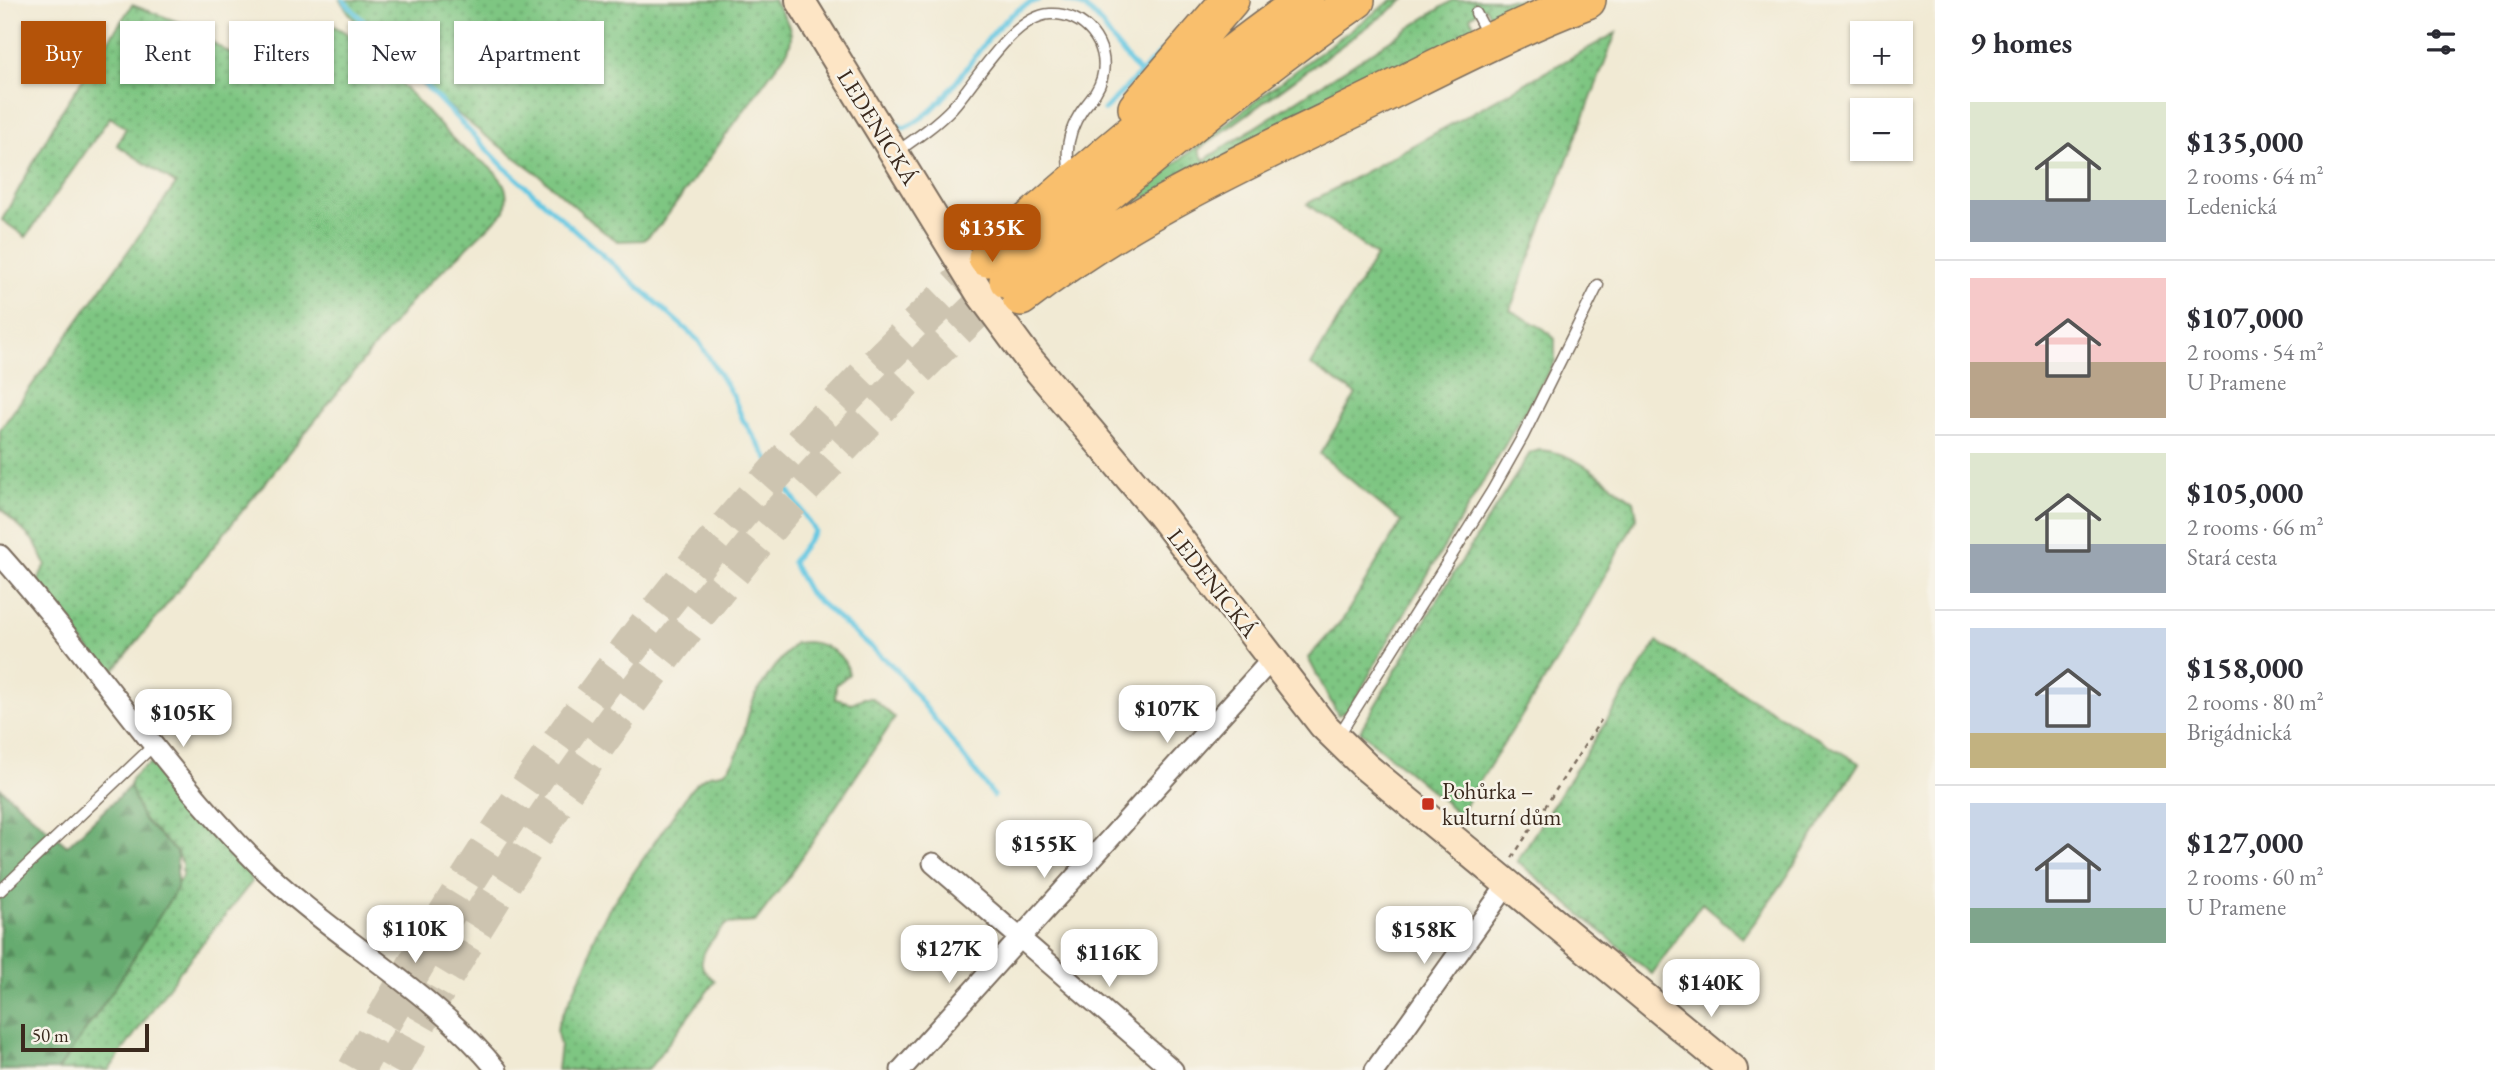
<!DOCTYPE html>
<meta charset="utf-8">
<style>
:root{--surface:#fff;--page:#f7f7f7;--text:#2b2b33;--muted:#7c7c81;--line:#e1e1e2;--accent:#b45309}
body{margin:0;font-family:"EB Garamond",serif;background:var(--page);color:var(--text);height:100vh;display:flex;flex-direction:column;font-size:26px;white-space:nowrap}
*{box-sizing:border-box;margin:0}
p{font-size:23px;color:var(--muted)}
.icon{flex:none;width:38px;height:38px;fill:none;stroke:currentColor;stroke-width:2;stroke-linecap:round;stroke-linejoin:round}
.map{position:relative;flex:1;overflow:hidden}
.drawer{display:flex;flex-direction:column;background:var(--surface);width:560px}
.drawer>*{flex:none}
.guide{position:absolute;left:21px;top:21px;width:665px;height:63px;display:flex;gap:14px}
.controls{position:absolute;left:1850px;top:21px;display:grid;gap:14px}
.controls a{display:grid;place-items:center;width:63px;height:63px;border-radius:0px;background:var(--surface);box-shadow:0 2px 5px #0004;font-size:35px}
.scale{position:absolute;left:21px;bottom:18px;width:128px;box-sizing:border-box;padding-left:7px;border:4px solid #3b2a1e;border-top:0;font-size:19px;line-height:24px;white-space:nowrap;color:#3b2a1e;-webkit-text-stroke:5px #f7f3e8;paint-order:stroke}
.price{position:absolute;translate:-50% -60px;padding:0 16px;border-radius:14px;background:#fff;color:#222;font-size:23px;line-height:46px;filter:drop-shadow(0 2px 4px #0008)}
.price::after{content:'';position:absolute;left:50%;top:42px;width:21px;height:16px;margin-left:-10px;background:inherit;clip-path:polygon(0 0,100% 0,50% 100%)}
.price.selected{background:var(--accent);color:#fff}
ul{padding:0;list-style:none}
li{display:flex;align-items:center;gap:21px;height:175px;padding:0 35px}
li+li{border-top:2px solid var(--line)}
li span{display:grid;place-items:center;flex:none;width:196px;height:140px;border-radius:0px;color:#555}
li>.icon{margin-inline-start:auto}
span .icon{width:84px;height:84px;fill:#fffc;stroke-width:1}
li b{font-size:30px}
h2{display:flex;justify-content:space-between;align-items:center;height:84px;padding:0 35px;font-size:30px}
.tag{padding:0 24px;border-radius:0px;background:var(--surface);box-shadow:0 2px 5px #0004;font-size:24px;line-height:63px}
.tag.selected{background:var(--accent);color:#fff}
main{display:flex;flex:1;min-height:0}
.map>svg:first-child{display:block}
.grass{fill:url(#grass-dots);stroke:#5c7850;stroke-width:2}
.forest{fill:url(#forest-firs);stroke:#506a47;stroke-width:2}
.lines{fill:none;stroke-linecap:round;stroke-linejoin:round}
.stream{stroke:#64c7e2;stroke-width:5}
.highway-tunnel{stroke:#cdc4b0;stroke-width:37;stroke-dasharray:37 18;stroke-linecap:butt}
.lane-casing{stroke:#7b6d5e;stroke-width:13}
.street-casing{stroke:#7b6d5e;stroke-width:23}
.secondary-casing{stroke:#7b6d5e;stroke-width:32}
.highway-casing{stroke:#7b6d5e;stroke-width:40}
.path{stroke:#7b6d5e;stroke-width:2.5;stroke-dasharray:5 5;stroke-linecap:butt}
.lane{stroke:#fff;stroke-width:10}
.street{stroke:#fff;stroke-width:19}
.secondary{stroke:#fde5c5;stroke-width:28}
.highway{stroke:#f9bf6d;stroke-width:37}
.poi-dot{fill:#c8321e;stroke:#f7f3e8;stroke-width:2.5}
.labels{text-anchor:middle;stroke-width:5;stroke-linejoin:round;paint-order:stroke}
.street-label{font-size:23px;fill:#3b2a1e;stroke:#f7f3e8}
.poi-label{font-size:23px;fill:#3b2a1e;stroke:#f7f3e8;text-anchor:start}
</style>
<main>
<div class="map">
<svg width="1935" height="1070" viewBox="0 0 1935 1070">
<defs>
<pattern id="grass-dots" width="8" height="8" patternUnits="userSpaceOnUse" patternTransform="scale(1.75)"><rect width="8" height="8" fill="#7ec682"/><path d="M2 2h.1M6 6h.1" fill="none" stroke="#68a16a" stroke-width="1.8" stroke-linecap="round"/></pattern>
<pattern id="forest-firs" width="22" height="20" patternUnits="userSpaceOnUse" patternTransform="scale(1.75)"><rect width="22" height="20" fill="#66ab70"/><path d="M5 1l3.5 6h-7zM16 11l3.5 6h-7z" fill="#558b5b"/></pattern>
</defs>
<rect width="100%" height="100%" fill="#f7f3e8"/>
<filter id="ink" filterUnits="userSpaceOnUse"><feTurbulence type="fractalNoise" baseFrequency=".0143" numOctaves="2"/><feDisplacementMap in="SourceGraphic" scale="14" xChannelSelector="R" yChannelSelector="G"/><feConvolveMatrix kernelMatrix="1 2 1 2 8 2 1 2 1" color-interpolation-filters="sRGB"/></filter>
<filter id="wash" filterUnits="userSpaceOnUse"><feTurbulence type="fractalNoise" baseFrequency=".00686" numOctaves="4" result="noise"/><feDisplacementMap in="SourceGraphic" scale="28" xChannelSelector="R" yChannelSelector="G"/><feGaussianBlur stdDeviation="1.57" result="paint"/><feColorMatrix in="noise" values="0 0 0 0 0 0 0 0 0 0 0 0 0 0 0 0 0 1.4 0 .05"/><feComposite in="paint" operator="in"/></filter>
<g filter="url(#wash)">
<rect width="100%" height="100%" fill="#f1ead4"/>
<path class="grass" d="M340,0H774C784,18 797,30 788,50L661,224L644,240L618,241L604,232L538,174L483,134L371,44Z
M1392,0H1404L1198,150L1204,160L1453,0H1529L1494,22L1485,7L1470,17L1478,32L1109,216C1202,141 1295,69 1392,0Z
M132,5L184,24L262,74C278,55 299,23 328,25C357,27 432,120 457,143C471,156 491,164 502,181C508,191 507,199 505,211L413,299L110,675L37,586L41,573L46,565L35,542L0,508V430L176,184L117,145L126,128L110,117L26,237L2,220L61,112Z
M1616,33L1510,310L1544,329L1555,339V361L1385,646L1350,710L1338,715L1308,658L1343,619L1401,522L1320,454L1356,394L1311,365L1376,256L1307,204Z
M1540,450C1576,452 1606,482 1634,501L1637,517L1568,643L1459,814L1360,731L1442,592L1530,453Z
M807,642C824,643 846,654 849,674L836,685L835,699L852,703L863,698H872L895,718L786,881L755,922L726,924C718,934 696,954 703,968C705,973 711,977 715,981L648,1070H557L560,1045L557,1033L558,1024L590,957L592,942L597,930L612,904L692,788C697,783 703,777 709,775C715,773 720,775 725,771C743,755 744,726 751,706C759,684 780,660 795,643Z
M1657,642L1859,763L1783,883L1743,938L1702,903L1652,974L1517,861Z
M153,762L162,767L209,827L250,869L251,883L180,971L109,1070H58L118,983L182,876V863L177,853L142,818L130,786L131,779L141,769Z"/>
<path class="forest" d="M130,786L142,818L177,853V888L118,983L58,1070H0V788L67,846Z"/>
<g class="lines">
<path class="stream" d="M343,0L504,167L698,340L733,396L743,420L815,531L792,562L809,593L896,669L994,796
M1062,0C1092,5 1100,21 1115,44C1123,54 1132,64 1140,73
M1104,110L1162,51
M888,120L904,128C961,104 982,17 1038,0"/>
</g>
</g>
<g filter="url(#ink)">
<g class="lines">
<path class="highway-tunnel" d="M356,1070C471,859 608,660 768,481C837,403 911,329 987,258
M392,1070C485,898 596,736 721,585C745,557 767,527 792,500C861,424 933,351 1007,281"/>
<g class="lane-casing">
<path id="lane" d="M1476,13L1488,36
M895,153C915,139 936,125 953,107C977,80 1013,16 1050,14C1084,12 1111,45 1102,78C1099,90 1091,99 1083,109C1069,129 1064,152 1071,175
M1339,735L1492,491L1523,436L1598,285
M0,891L154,745"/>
</g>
<g class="street-casing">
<path id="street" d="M0,555C89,654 161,767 256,862C331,937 429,987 497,1070
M933,863L1173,1070
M901,1070L1272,659
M1375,1070L1507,885"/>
</g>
<g class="secondary-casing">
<path id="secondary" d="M800,0L980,293L1028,358L1160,514L1323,725L1366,767L1733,1070"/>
</g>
<g class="highway-casing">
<path id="highway" d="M1137,108L1230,0
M987,258C1089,168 1194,79 1305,0
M1008,280C1119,180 1234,86 1356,0
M1021,297C1124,217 1241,163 1357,107C1433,70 1508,30 1587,0"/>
</g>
<path class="path" d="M1512,858L1601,720"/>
<use href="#lane" class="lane"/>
<use href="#street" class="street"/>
<use href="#secondary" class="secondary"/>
<use href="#highway" class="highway"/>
</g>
</g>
<rect class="poi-dot" x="1421" y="797" width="14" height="14" rx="3.5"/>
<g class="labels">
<g class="street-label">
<text transform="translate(878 127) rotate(58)" y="8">LEDENICKÁ</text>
<text transform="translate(1213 583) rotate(52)" y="8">LEDENICKÁ</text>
</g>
<g class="poi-label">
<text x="1442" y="799">Pohůrka –<tspan x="1442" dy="26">kulturní dům</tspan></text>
</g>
</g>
</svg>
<div class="controls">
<a>+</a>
<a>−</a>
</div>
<div class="scale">50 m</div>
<b class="price selected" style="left:992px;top:264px">$135K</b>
<b class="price" style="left:1167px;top:745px">$107K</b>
<b class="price" style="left:183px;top:749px">$105K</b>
<b class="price" style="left:1044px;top:880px">$155K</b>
<b class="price" style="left:415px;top:965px">$110K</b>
<b class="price" style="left:1424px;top:966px">$158K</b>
<b class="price" style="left:949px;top:985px">$127K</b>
<b class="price" style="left:1109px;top:989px">$116K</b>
<b class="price" style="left:1711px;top:1019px">$140K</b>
<div class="guide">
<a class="tag selected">Buy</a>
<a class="tag">Rent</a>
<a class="tag">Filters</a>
<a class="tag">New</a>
<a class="tag">Apartment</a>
</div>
</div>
<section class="drawer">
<h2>9 homes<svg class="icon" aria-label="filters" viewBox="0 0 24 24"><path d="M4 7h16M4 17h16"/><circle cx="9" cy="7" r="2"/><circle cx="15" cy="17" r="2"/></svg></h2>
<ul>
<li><span style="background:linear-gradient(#dfe7d0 70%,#9aa5b1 0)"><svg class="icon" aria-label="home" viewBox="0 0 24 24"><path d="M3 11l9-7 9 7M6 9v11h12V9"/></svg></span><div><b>$135,000</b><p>2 rooms · 64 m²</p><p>Ledenická</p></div></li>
<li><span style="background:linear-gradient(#f6c9c9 60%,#b9a48a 0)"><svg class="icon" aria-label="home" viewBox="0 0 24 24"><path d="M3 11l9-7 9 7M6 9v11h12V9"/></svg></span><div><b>$107,000</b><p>2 rooms · 54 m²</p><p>U Pramene</p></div></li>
<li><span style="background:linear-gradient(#dfe7d0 65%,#9aa5b1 0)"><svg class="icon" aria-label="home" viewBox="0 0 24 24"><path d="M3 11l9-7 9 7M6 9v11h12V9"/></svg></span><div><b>$105,000</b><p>2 rooms · 66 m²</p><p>Stará cesta</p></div></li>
<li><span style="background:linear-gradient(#c9d6e8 75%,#c2b280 0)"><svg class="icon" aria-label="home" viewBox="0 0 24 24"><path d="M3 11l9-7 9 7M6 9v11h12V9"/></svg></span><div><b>$158,000</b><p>2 rooms · 80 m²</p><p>Brigádnická</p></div></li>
<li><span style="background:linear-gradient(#c9d6e8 75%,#7fa58c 0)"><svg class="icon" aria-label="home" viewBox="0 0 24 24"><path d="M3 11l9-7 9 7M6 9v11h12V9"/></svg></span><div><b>$127,000</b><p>2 rooms · 60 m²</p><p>U Pramene</p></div></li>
</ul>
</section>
</main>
